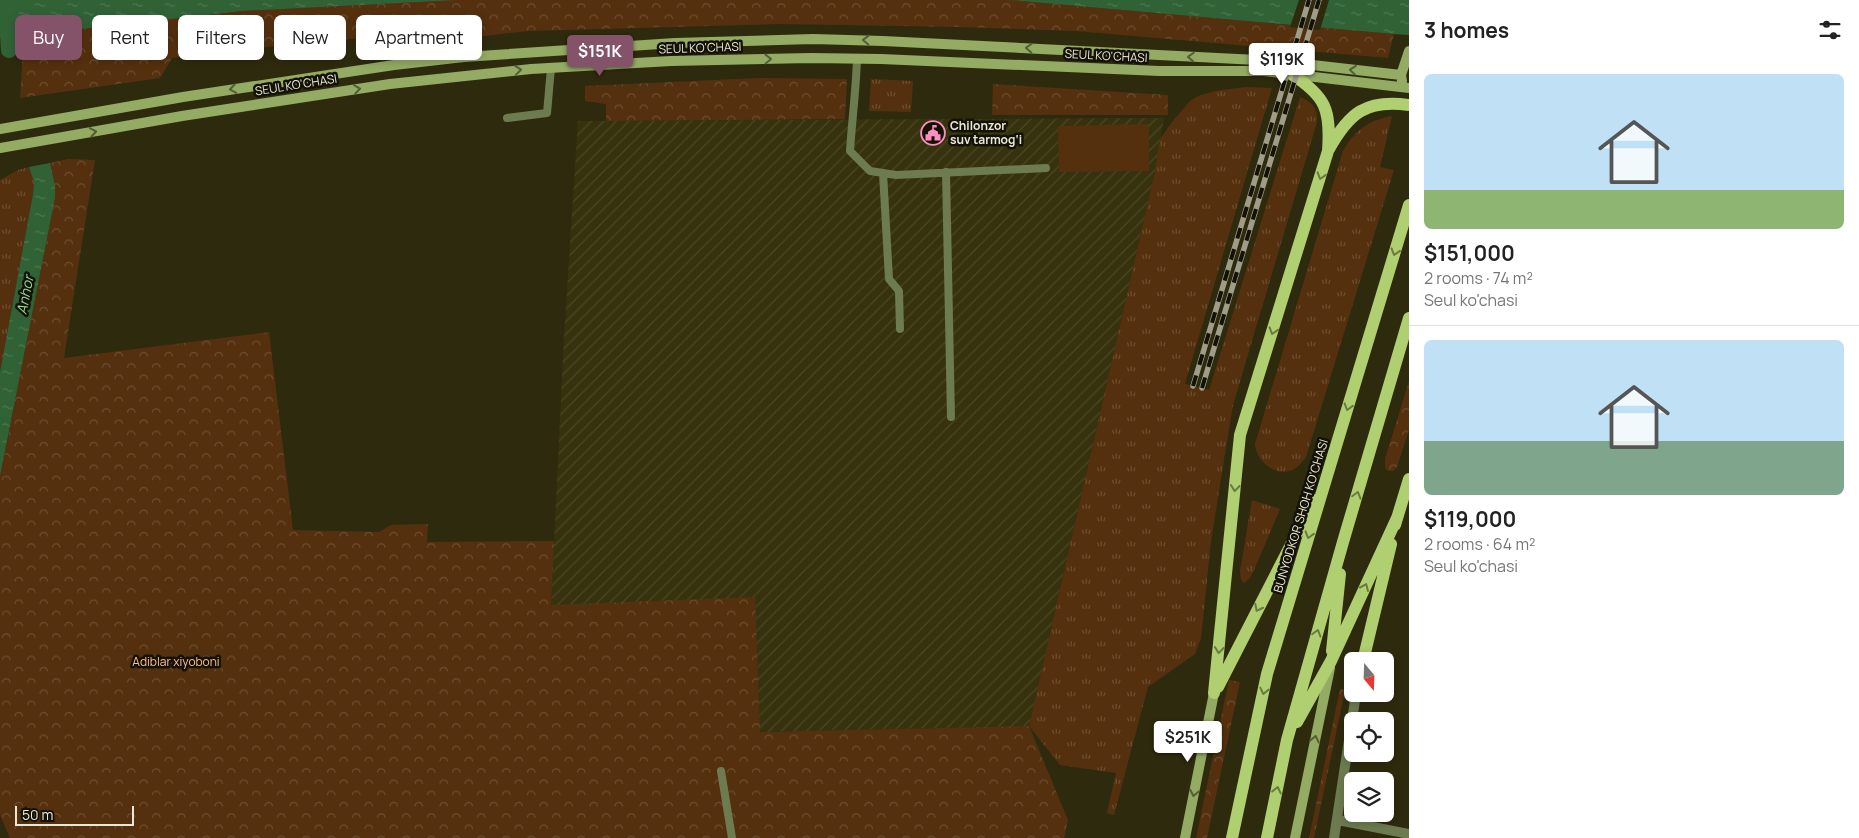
<!DOCTYPE html>
<meta charset="utf-8">
<style>
:root{--surface:#fff;--page:#f2f2f2;--text:#222;--muted:#767676;--line:#e0e0e0;--accent:#855369}
body{margin:0;font-family:Manrope,sans-serif;background:var(--page);color:var(--text);height:100vh;display:flex;flex-direction:column;font-size:19px;white-space:nowrap}
*{box-sizing:border-box;margin:0}
p{font-size:16px;color:var(--muted)}
.icon{flex:none;width:28px;height:28px;fill:none;stroke:currentColor;stroke-width:2;stroke-linecap:round;stroke-linejoin:round}
.map{position:relative;flex:1;overflow:hidden}
.drawer{display:flex;flex-direction:column;background:var(--surface);width:450px}
.drawer>*{flex:none}
.top-card{position:absolute;left:15px;top:15px;width:475px;height:45px;display:flex;gap:10px}
.needle{width:32px;rotate:161deg}
.tools{position:absolute;left:1344px;top:652px;display:grid;gap:10px}
.tools a{display:grid;place-items:center;width:50px;height:50px;border-radius:8px;background:var(--surface);box-shadow:0 2px 8px #0003;font-size:25px}
.scale{position:absolute;left:15px;bottom:12px;width:119px;box-sizing:border-box;padding-left:5px;border:2px solid #e9e8d7;border-top:0;font-size:14px;line-height:18px;white-space:nowrap;color:#e9e8d7;-webkit-text-stroke:4px #141207;paint-order:stroke}
.price{position:absolute;translate:-50% -42px;padding:0 11px;border-radius:5px;background:#fff;color:#222;font-size:16px;line-height:32px;filter:drop-shadow(0 1px 2px #0008)}
.price::after{content:'';position:absolute;left:50%;top:30px;width:15px;height:11px;margin-left:-8px;background:inherit;clip-path:polygon(0 0,100% 0,50% 100%)}
.price.selected{background:var(--accent);color:#fff}
ul{padding:0;list-style:none}
li{display:grid;align-content:center;gap:10px;height:265px;padding:0 15px}
li+li{border-top:1px solid var(--line)}
li span{display:grid;place-items:center;height:155px;border-radius:8px;color:#555}
li>.icon{margin-inline-start:auto}
span .icon{width:90px;height:90px;fill:#fffc;stroke-width:1}
li b{font-size:21px}
h2{display:flex;justify-content:space-between;align-items:center;height:60px;padding:0 15px;font-size:21px}
.chip{padding:0 18px;border-radius:8px;background:var(--surface);box-shadow:0 2px 8px #0003;font-size:18px;line-height:45px}
.chip.selected{background:var(--accent);color:#fff}
main{display:flex;flex:1;min-height:0}
.map>svg:first-child{display:block}
.industrial{fill:url(#industrial-furrows)}
.grass{fill:url(#grass-tufts)}
.forest{fill:url(#forest-crowns)}
.garden{fill:#55300e}
.water{fill:url(#water-ripples)}
.pier{fill:#2e2a0e}
.lines{fill:none;stroke-linecap:round;stroke-linejoin:round}
.canal{stroke:#316236;stroke-width:16}
.lane{stroke:#6d7c50;stroke-width:8}
.street{stroke:#6d7c50;stroke-width:10}
.secondary{stroke:#93ab63;stroke-width:10}
.primary{stroke:#b0cf71;stroke-width:12}
.rail-casing{stroke:#9f9d88;stroke-width:5.5}
.rail{stroke:#141207;stroke-width:4;stroke-dasharray:11;stroke-linecap:butt}
.oneway{stroke:#545e35}
.oneway2{stroke:#6a7a41}
.labels{text-anchor:middle;stroke-width:5;stroke-linejoin:round;paint-order:stroke}
.street-label{font-size:12px;fill:#e9e8d7;stroke:#141207}
.poi-label{font-size:12px;font-weight:bold;fill:#e9e8d7;stroke:#141207;text-anchor:start}
.park-label{font-size:12px;fill:#fec091;stroke:#141207}
.water-label{font-size:14px;font-style:italic;fill:#91d995;stroke:#141207}
</style>
<main>
<div class="map">
<svg width="1409" height="838" viewBox="0 0 1409 838">
<defs>
<pattern id="industrial-furrows" width="10" height="10" patternUnits="userSpaceOnUse" patternTransform="scale(1.25)"><rect width="10" height="10" fill="#37320e"/><path d="M-1 1l2-2M0 10L10 0M9 11l2-2" fill="none" stroke="#4a4625"/></pattern>
<pattern id="grass-tufts" width="24" height="20" patternUnits="userSpaceOnUse" patternTransform="scale(1.25)"><rect width="24" height="20" fill="#55300e"/><path d="M3 7l-1-3M5 7V3M7 7l1-3M15 17l-1-3M17 17v-4M19 17l1-3" fill="none" stroke="#6d4e30"/></pattern>
<pattern id="forest-crowns" width="20" height="18" patternUnits="userSpaceOnUse" patternTransform="scale(1.25)"><rect width="20" height="18" fill="#55300e"/><path d="M2 6a3 3 0 1 1 6 0M12 15a3 3 0 1 1 6 0" fill="none" stroke="#6d4e30"/></pattern>
<pattern id="water-ripples" width="26" height="14" patternUnits="userSpaceOnUse" patternTransform="scale(1.25)"><rect width="26" height="14" fill="#316236"/><path d="M2 4q2-2 4 0t4 0M15 11q2-2 4 0t4 0" fill="none" stroke="#4f7852"/></pattern>
</defs>
<rect width="100%" height="100%" fill="#2e2a0e"/>
<path class="industrial" d="M1164,118L1154,176L1029,726L760,732L551,605L564,338L578,121Z"/>
<path class="grass" d="M871,79L913,81L911,112L869,111Z
M1246,87L1272,88L1185,384L1209,390L1300,97C1312,102 1318,108 1317,122L1233,405L1211,541L1201,638L1195,654L1148,687L1114,815L1107,813L1116,773L1060,765L1029,726L1154,176L1160,139L1172,122L1190,101L1198,96L1215,91Z
M1392,116L1380,167L1394,170L1306,457C1302,462 1298,468 1292,470C1275,477 1256,461 1255,444L1343,151C1354,131 1369,120 1392,116Z
M29,167L34,182L33,194L0,372V180L18,170Z
M1252,500L1280,509L1254,570L1250,578L1244,583L1241,580L1240,571Z"/>
<path class="forest" d="M458,0H1011L1394,34L1388,58L1076,31L960,27L779,24L528,31L363,50L360,38L276,46L172,58L160,78L20,98L24,35L243,11Z
M759,78L847,79L845,119L606,121V104L585,101V86Z
M993,84L1168,95V115H992Z
M68,159L95,160L64,358L269,332L293,530L379,532L391,525L428,524L427,542L554,541L551,605L755,597L760,732L1029,726L1068,820L1064,838H10L0,815V476L55,198V185L50,163Z
M1409,381V430L1397,467L1393,471H1388L1385,468V459Z
M1229,680L1240,682L1207,838H1196Z
M1340,689L1345,690L1314,838H1309Z"/>
<path class="garden" d="M1149,124V171L1059,172L1058,126Z"/>
<path class="water" d="M0,0H458L243,11L0,38Z
M1011,0H1409V35L1394,34Z
M50,163L55,185V198L0,476V372L33,194L34,182L29,167Z"/>
<path class="pier" d="M1299,0H1329L1320,30L1290,27Z"/>
<g class="lines">
<path class="canal" d="M6,0L9,50"/>
<path class="lane" d="M857,59C856,90 852,120 850,151L870,171L896,175L1046,168
M507,118L547,113L551,68
M946,172L951,417
M883,173L889,279L899,291L900,329
M721,771L732,838"/>
<path class="street" d="M1338,820L1409,834
M1334,838L1356,694"/>
<path class="secondary" d="M1402,81L1401,75L1409,51
M0,129L183,97L394,65L464,57L675,43L813,39L883,41L1277,61L1401,75
M0,148L182,116L390,84L531,69L671,61L811,58L881,59L1159,71H1264L1409,88
M1185,838L1214,693
M1295,838L1330,668"/>
<path class="primary" d="M1329,149C1349,113 1366,99 1409,105
M1395,525L1409,479
M1332,651L1340,574
M1363,661L1391,544
M1218,687L1314,500
M1214,693L1240,435L1328,151C1331,110 1326,96 1291,74
M1297,722L1331,661L1397,518
M1232,838L1267,674L1409,205
M1267,838L1287,740L1343,542L1409,318"/>
<g class="rail-casing">
<path id="rail" d="M1193,386L1309,0
M1202,388L1319,0"/>
</g>
<use href="#rail" class="rail"/>
</g>
<defs><path id="oneway-chevron" d="M-2-3.5L2.5 0L-2 3.5" fill="none" stroke-width="1.6" stroke-linecap="round" stroke-linejoin="round" transform="scale(1.25)"/></defs>
<g class="oneway">
<use href="#oneway-chevron" transform="translate(866 40) rotate(-179)"/>
<use href="#oneway-chevron" transform="translate(1029 48) rotate(-177)"/>
<use href="#oneway-chevron" transform="translate(1191 57) rotate(-177)"/>
<use href="#oneway-chevron" transform="translate(768 59) rotate(-1)"/>
<use href="#oneway-chevron" transform="translate(518 70) rotate(-6)"/>
<use href="#oneway-chevron" transform="translate(1353 70) rotate(-174)"/>
<use href="#oneway-chevron" transform="translate(233 89) rotate(171)"/>
<use href="#oneway-chevron" transform="translate(357 89) rotate(-8)"/>
<use href="#oneway-chevron" transform="translate(93 132) rotate(-10)"/>
<use href="#oneway-chevron" transform="translate(1315 739) rotate(-78)"/>
<use href="#oneway-chevron" transform="translate(1194 793) rotate(101)"/>
</g>
<g class="oneway2">
<use href="#oneway-chevron" transform="translate(1321 176) rotate(107)"/>
<use href="#oneway-chevron" transform="translate(1395 252) rotate(107)"/>
<use href="#oneway-chevron" transform="translate(1273 331) rotate(107)"/>
<use href="#oneway-chevron" transform="translate(1348 407) rotate(107)"/>
<use href="#oneway-chevron" transform="translate(1235 488) rotate(96)"/>
<use href="#oneway-chevron" transform="translate(1357 495) rotate(-74)"/>
<use href="#oneway-chevron" transform="translate(1309 535) rotate(107)"/>
<use href="#oneway-chevron" transform="translate(1365 587) rotate(-66)"/>
<use href="#oneway-chevron" transform="translate(1258 608) rotate(117)"/>
<use href="#oneway-chevron" transform="translate(1317 633) rotate(-74)"/>
<use href="#oneway-chevron" transform="translate(1219 650) rotate(96)"/>
<use href="#oneway-chevron" transform="translate(1264 691) rotate(102)"/>
<use href="#oneway-chevron" transform="translate(1277 790) rotate(-78)"/>
</g>
<defs>
<g id="civic-ring" transform="scale(1.25)"><circle r="9.5" fill="#141207" stroke="#fd8ebf" stroke-width="1.5"/><path d="M-.6-6.5H3V-4.5H.6V-3L4-1V1h2V6H-6V1h2V-1L-.6-3ZM-1.2 2.5V6h2.4V2.5Z" fill="#fd8ebf"/></g>
</defs>
<g fill-rule="evenodd">
<use href="#civic-ring" x="933" y="133"/>
</g>
<g class="labels">
<g class="street-label">
<text transform="translate(700 48) rotate(-2)" y="4">SEUL KO'CHASI</text>
<text transform="translate(1106 56) rotate(3)" y="4">SEUL KO'CHASI</text>
<text transform="translate(296 85) rotate(-9)" y="4">SEUL KO'CHASI</text>
<text transform="translate(1301 516) rotate(-73)" y="4">BUNYODKOR SHOH KO'CHASI</text>
</g>
<g class="poi-label">
<text x="950" y="130">Chilonzor<tspan x="950" dy="14">suv tarmog‘i</tspan></text>
</g>
<g class="park-label">
<text x="176" y="666">Adiblar xiyoboni</text>
</g>
<g class="water-label">
<text transform="translate(25 295) rotate(-79)" y="5">Anhor</text>
</g>
</g>
</svg>
<div class="tools">
<a><svg class="needle" viewBox="-14 -14 28 28"><path d="M0-13l5 13h-10z" fill="#e53935"/><path d="M0 13l5-13h-10z" fill="#767676"/></svg></a>
<a><svg class="icon" aria-label="locate" viewBox="0 0 24 24"><circle cx="12" cy="12" r="6"/><path d="M12 2v4M12 18v4M2 12h4M18 12h4"/></svg></a>
<a><svg class="icon" aria-label="layers" viewBox="0 0 24 24"><path d="M12 4l9 5-9 5-9-5zM3 14l9 5 9-5"/></svg></a>
</div>
<div class="scale">50 m</div>
<b class="price selected" style="left:600px;top:77px">$151K</b>
<b class="price" style="left:1282px;top:85px">$119K</b>
<b class="price" style="left:1188px;top:763px">$251K</b>
<div class="top-card">
<a class="chip selected">Buy</a>
<a class="chip">Rent</a>
<a class="chip">Filters</a>
<a class="chip">New</a>
<a class="chip">Apartment</a>
</div>
</div>
<section class="drawer">
<h2>3 homes<svg class="icon" aria-label="filters" viewBox="0 0 24 24"><path d="M4 7h16M4 17h16"/><circle cx="9" cy="7" r="2"/><circle cx="15" cy="17" r="2"/></svg></h2>
<ul>
<li><span style="background:linear-gradient(#bfe0f5 75%,#8fb573 0)"><svg class="icon" aria-label="home" viewBox="0 0 24 24"><path d="M3 11l9-7 9 7M6 9v11h12V9"/></svg></span><div><b>$151,000</b><p>2 rooms · 74 m²</p><p>Seul ko'chasi</p></div></li>
<li><span style="background:linear-gradient(#bfe0f5 65%,#7fa58c 0)"><svg class="icon" aria-label="home" viewBox="0 0 24 24"><path d="M3 11l9-7 9 7M6 9v11h12V9"/></svg></span><div><b>$119,000</b><p>2 rooms · 64 m²</p><p>Seul ko'chasi</p></div></li>
</ul>
</section>
</main>
